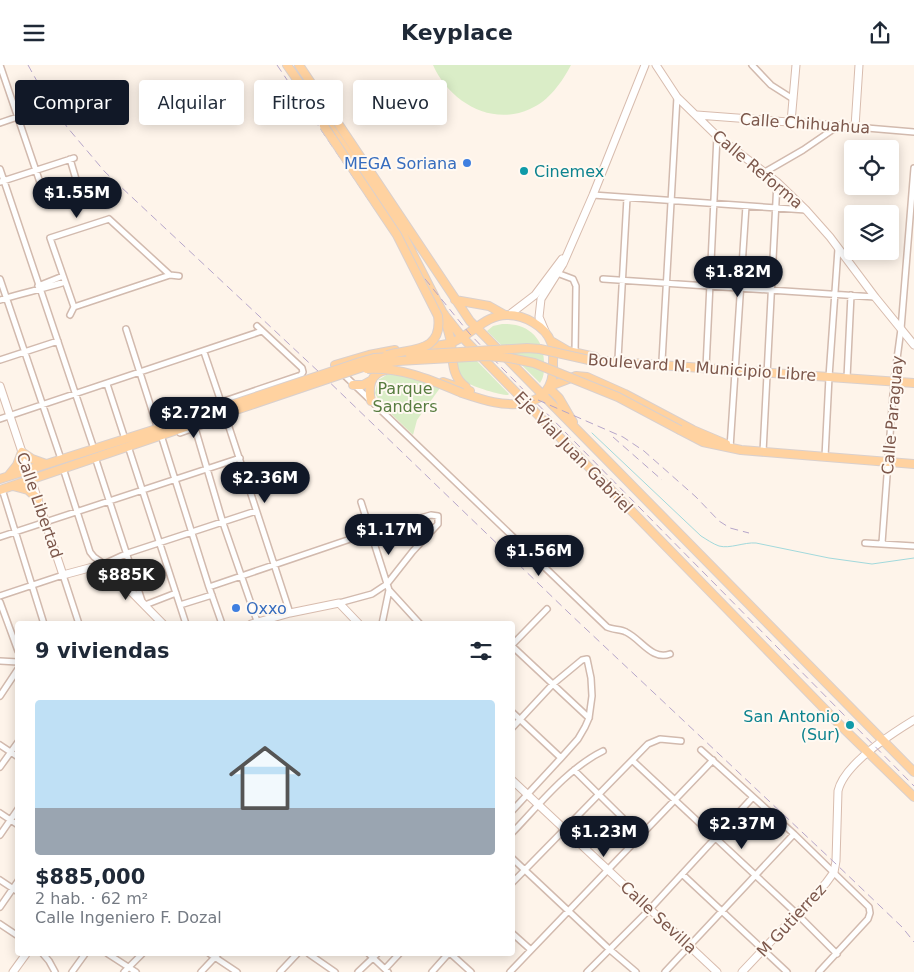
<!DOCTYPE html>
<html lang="es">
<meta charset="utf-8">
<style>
:root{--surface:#fff;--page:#f6f6f7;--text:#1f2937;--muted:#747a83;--accent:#111827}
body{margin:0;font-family:"DejaVu Sans",sans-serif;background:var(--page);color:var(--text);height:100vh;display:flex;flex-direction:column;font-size:19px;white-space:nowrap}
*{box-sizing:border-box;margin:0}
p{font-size:16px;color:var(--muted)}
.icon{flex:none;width:28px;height:28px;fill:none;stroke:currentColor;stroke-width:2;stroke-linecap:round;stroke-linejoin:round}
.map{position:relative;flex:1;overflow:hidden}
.side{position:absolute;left:15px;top:556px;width:500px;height:335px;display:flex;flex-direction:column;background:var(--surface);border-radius:5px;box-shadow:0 2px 12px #0003}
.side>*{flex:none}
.hud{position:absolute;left:15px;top:15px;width:500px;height:45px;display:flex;gap:10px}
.controls{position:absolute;left:844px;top:75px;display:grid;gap:10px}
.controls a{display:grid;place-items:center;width:55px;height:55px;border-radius:5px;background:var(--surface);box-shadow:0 2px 12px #0003;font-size:25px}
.price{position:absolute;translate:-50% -42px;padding:0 11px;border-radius:18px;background:var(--accent);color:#fff;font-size:16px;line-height:32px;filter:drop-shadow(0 1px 2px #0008)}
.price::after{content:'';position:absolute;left:50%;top:30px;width:15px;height:11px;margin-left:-8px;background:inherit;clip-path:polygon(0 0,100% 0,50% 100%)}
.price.current{background:#222;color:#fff}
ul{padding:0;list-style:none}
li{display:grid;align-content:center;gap:10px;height:265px;padding:0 20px}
li span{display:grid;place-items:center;height:155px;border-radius:5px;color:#555}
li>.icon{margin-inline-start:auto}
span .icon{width:90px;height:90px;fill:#fffc;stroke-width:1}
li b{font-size:21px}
h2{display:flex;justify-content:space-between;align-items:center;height:60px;padding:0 20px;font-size:21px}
.pill{padding:0 18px;border-radius:5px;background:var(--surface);box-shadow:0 2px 12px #0003;font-size:18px;line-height:45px}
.pill.current{background:var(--accent);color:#fff}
header{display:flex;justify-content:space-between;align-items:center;height:65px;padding:0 20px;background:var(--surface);font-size:22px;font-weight:700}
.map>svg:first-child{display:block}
.green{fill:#daedc7}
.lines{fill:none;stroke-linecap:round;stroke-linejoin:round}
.stream{stroke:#a2d9dc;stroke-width:1}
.street-casing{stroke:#d2baae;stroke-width:8}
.secondary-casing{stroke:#d8bcae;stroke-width:9}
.primary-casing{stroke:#dad0cd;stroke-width:10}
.street{stroke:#fff;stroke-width:5}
.secondary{stroke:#fff;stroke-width:7}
.primary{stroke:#ffd2a0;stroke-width:8}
.rail{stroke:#b6a6ca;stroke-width:1;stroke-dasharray:8 5;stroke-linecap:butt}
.primary-bridge-casing{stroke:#dad0cd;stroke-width:10;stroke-linecap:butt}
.primary-bridge{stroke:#ffd2a0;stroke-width:8}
.shop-dot{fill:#3f7fe0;stroke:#fff9f2;stroke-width:2}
.culture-dot{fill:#0f9aa8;stroke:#fff9f2;stroke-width:2}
.labels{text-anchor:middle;stroke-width:4;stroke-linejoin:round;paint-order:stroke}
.street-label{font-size:16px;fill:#7c574b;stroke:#fff9f2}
.shop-label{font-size:16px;fill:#366cbe;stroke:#fff9f2;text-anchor:end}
.culture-label{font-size:16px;fill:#0d838f;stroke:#fff9f2;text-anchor:start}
.park-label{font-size:16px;fill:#577c3f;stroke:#fff9f2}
</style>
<header><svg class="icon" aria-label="menu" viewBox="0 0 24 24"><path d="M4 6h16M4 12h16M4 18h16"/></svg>Keyplace<svg class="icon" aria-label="share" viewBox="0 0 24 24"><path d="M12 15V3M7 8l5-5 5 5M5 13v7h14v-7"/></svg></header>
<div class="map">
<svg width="914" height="907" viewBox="0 0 914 907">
<rect width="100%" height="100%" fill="#fef4ea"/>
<path class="green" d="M433,0H571C562,17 549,36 530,44C491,62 449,36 433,0Z
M502,259C528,258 545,273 544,300C544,307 544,312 540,318L487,266L493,261Z
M475,294L509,329L508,330C500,330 473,322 466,317C460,312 457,303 456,295Z
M396,307L440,323L417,355L413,370L380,338L375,328L378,315L390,308Z"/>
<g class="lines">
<path class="stream" d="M592,368L701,471C706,474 713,479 719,481C730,484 744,477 756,478L829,493L872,499L914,493"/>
<g class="street-casing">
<path id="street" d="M0,0L46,135
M752,0L771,20L793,34
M0,58L32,47
M855,62L914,67
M70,94L83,138
M0,104L94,384
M765,107L803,85L838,61
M0,117L74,93
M593,130L806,145
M109,154L170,210
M50,173L74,242
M50,173L109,154
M557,208L573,214L576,221L575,288
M0,214L61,394
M603,214L875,232
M38,221L63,211
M0,235C22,228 43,224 65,217
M74,242L170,210L179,211
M70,250L74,242
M126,264L157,361
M204,287L221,337
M618,294L627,133
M0,295L58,276
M662,296L677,32
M706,303L717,71
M342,308L607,562C613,565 621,564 626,567C641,574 652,596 670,589
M847,313L851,230
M107,319L125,374
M0,354L262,266
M157,359L301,310L303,307L302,303L257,261
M195,363L223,458L257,556
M180,368L220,354L227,356L290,548
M161,370L209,522L222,559
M128,381L186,559
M730,383L746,141
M763,387L777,117
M95,392L142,536
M825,392L829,312L838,184
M63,403L90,487L94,492L104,499L128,488L256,446
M2,424L44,559
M361,437L389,525L420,559
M0,472L240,393
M865,478L914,481
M882,478L894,316L901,264L914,103
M209,522L371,467L431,450L438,451V459L413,486L387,519L372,529L339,538
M0,531L63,510L79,559
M0,537L18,586
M145,540L176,528
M180,540L212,530
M382,559L389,525
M512,580L547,544
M512,581L589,653
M0,596L18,597
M0,631L18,604
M512,647L561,693
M512,663L553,619L582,595L587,594L591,613L592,631L589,653L585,662L578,674L561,693L512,746
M0,680L18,692
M701,685L794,769L869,842L870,848L868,854L819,907
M633,696L797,849L837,889
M0,702L18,677
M574,705L640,770
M0,748L18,760
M512,768C538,741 568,703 603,686
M0,770L18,744
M512,793L609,884L636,907
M682,809L787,907
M0,815L18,827
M512,818L648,679L660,674L681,676
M0,842L18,816
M0,859L18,871
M512,868L531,885
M43,889L49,896L55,907
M108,889L136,907
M210,889L237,907
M309,889L335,907
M369,889L388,907
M451,889L471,907
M385,904L399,889
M72,907L85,889
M124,907L142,889
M201,907L218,889
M280,907L297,889
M358,907L377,889
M432,907L448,889
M510,907L713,695
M587,907L650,844L753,732
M665,907L794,769"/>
</g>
<g class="secondary-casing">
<path id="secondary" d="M656,0L677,32L717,71L777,117L806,145L830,172L875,232L914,280
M697,50L855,62L859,0
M791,57L796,0
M509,250L535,230L562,194
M545,266L539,252L541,234L563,199L593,130L645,0
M0,321L63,510L104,499L163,559
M251,559L290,548L339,538L359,559
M512,715L717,907
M13,907L26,889
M742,907L826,818L834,807L836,796L838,726C844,699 891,669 914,655"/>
</g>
<g class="primary-casing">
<path id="primary" d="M287,0L399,162L443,248L462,272L844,664L914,732
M299,0L470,256L914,707
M455,235L489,241L505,250
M444,249C446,259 449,268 451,277C453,295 451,311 466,322
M551,276L568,286L595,292
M424,282C433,281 442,281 450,278C470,272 485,249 508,250C524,250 545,261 551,277C554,284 553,292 553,299C554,319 546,334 525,338C504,342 483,335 462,328
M589,295L914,318
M335,300L369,290L395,285
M443,317L470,326
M353,320H363L372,315
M550,321L576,311L587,312L625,329L693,365L726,379
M549,323L559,333L573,357
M371,336C368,322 370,308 386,305
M680,365L703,377L741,385L914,399
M9,410L17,400L22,387L32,394L46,399
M0,414L222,343
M13,421L28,425L38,434
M0,425L224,349"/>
</g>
<use href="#street" class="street"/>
<use href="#secondary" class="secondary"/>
<use href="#primary" class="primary"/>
<path class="rail" d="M28,0L38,18L67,62L105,107L320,308L569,548L836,799L902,862L914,877
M277,0L408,193L469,268L503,304L914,721
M538,335L623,372L644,386L696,432L719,456L730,463L749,468
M613,372L662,415"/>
<g class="primary-bridge-casing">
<path id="primary-bridge" d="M324,61L397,170L438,251C443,288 412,283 387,290
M410,290L527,283L540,284L589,295
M367,304C402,302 431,315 462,328
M222,343L360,297L374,293L391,292
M224,349L369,300L398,296L487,291L510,293L534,298L618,332L680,365"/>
</g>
<use href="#primary-bridge" class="primary-bridge"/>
</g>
<g class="shop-dot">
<circle cx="467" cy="98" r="5"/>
<circle cx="236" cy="543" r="5"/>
</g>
<g class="culture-dot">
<circle cx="524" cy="106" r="5"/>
<circle cx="850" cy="660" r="5"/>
</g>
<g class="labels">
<g class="street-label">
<text transform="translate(805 58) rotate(4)" y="6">Calle Chihuahua</text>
<text transform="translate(758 104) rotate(40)" y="6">Calle Reforma</text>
<text transform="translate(702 302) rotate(4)" y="6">Boulevard N. Municipio Libre</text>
<text transform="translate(892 350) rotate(-85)" y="6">Calle Paraguay</text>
<text transform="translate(574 387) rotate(46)" y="6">Eje Vial Juan Gabriel</text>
<text transform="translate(40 440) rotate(71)" y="6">Calle Libertad</text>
<text transform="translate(659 852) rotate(43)" y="6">Calle Sevilla</text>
<text transform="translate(791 855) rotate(-47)" y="6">M Gutierrez</text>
</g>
<g class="shop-label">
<text x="457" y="104">MEGA Soriana</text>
<text x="246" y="549" text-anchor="start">Oxxo</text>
</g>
<g class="culture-label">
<text x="534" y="112">Cinemex</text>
<text x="840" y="657" text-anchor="end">San Antonio<tspan x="840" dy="18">(Sur)</tspan></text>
</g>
<g class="park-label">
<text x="405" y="329">Parque<tspan x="405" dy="18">Sanders</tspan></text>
</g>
</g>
</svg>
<div class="controls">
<a><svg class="icon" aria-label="locate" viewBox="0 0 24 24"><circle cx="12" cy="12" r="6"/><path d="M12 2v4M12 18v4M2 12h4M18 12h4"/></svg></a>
<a><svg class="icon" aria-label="layers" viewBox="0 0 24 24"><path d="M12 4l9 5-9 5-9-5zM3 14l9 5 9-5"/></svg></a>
</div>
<b class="price" style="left:77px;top:154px">$1.55M</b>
<b class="price" style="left:738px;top:233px">$1.82M</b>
<b class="price" style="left:194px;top:374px">$2.72M</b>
<b class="price" style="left:265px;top:439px">$2.36M</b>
<b class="price" style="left:389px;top:491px">$1.17M</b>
<b class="price" style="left:539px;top:512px">$1.56M</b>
<b class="price current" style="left:126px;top:536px">$885K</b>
<b class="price" style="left:742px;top:785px">$2.37M</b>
<b class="price" style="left:604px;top:793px">$1.23M</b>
<div class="hud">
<a class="pill current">Comprar</a>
<a class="pill">Alquilar</a>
<a class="pill">Filtros</a>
<a class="pill">Nuevo</a>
</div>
<section class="side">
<h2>9 viviendas<svg class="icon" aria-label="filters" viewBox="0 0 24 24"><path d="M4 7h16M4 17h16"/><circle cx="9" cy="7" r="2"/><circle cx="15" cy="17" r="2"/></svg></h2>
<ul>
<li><span style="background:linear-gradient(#bfe0f5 70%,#9aa5b1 0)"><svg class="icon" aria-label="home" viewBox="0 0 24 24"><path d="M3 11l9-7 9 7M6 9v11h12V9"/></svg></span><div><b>$885,000</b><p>2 hab. · 62 m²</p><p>Calle Ingeniero F. Dozal</p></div></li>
</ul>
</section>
</div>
